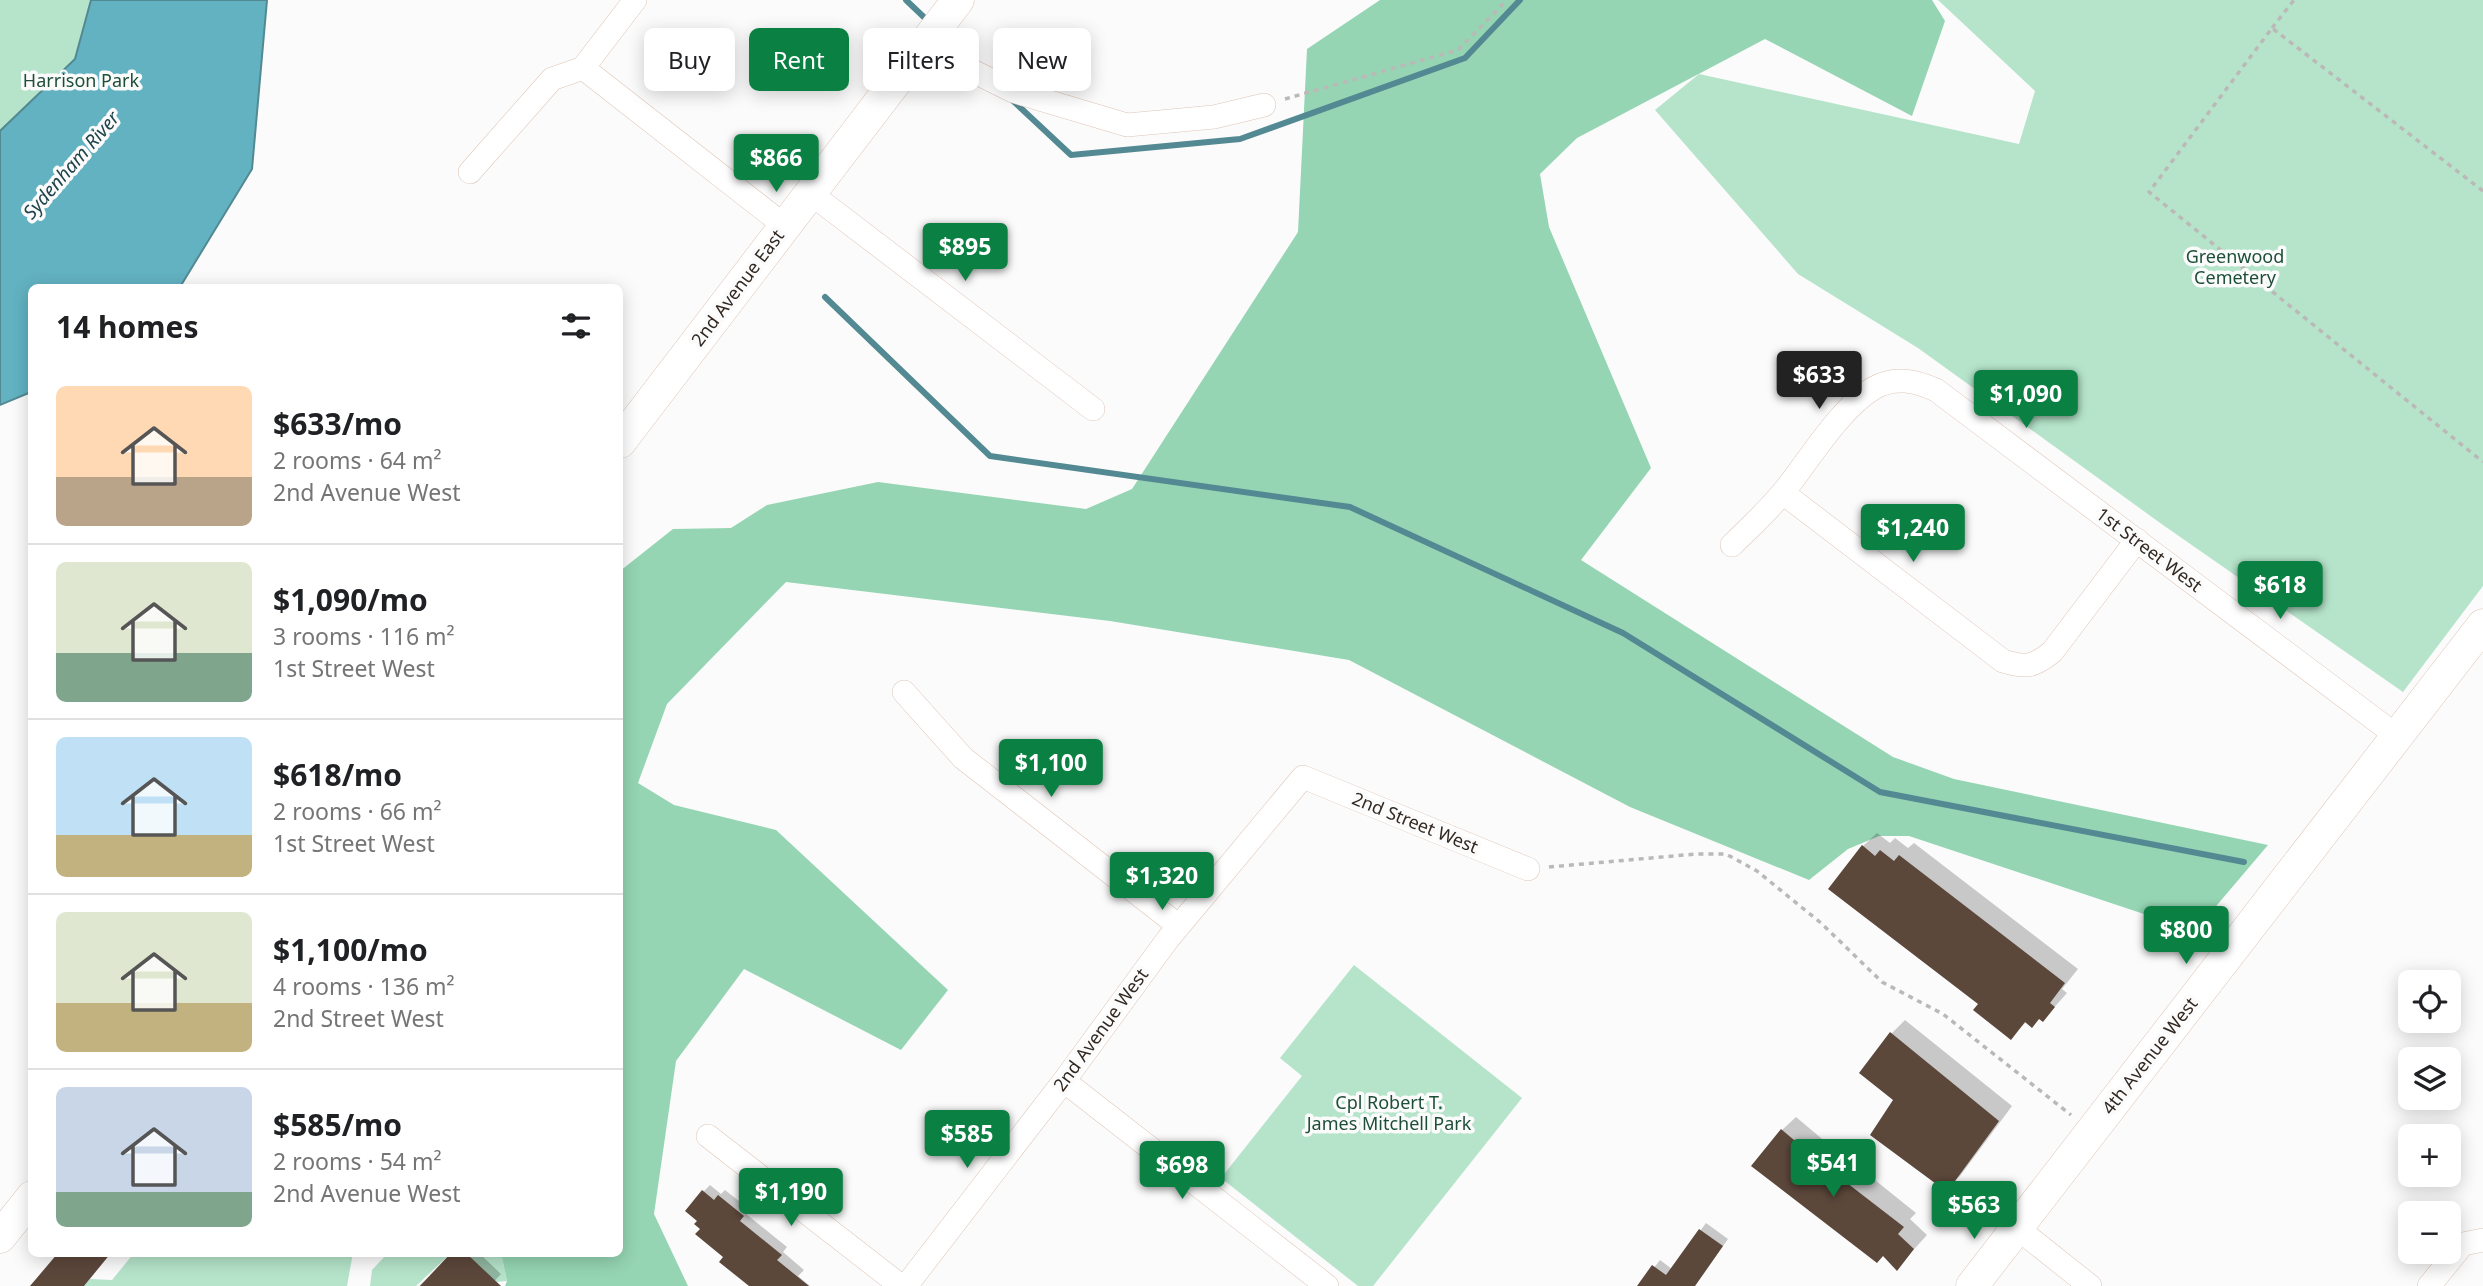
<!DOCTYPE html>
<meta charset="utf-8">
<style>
:root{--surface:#fff;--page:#f2f2f2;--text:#202124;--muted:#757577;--line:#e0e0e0;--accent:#0b8043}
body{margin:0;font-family:"Noto Sans",sans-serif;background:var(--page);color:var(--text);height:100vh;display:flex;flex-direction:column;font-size:26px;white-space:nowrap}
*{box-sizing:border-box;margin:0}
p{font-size:23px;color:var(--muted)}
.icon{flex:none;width:38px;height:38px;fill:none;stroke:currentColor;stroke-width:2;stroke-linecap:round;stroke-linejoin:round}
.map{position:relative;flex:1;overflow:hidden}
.details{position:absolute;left:28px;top:284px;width:595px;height:973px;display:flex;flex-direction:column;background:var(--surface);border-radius:10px;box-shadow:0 4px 18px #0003}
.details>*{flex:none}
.banner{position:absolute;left:644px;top:28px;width:665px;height:63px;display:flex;gap:14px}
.tools{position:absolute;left:2398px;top:970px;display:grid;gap:14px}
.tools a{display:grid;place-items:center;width:63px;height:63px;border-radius:10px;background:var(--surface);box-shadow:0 4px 18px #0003;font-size:35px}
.price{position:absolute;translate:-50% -60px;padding:0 16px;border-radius:7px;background:var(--accent);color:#fff;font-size:23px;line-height:46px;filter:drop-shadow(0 2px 4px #0008)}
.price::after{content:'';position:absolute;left:50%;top:42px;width:21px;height:16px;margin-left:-10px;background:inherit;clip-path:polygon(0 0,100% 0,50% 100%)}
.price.on{background:#222;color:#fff}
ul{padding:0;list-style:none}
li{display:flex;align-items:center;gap:21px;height:175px;padding:0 28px}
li+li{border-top:2px solid var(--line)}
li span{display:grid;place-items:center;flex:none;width:196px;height:140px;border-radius:10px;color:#555}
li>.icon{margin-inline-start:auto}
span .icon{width:84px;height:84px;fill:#fffc;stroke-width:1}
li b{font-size:30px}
h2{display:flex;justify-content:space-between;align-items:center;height:84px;padding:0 28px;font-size:30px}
.chip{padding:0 24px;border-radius:10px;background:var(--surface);box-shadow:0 4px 18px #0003;font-size:24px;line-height:63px}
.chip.on{background:var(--accent);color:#fff}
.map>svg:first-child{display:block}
.green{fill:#b5e4ca}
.forest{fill:#95d5b3}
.water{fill:#62b2c2;stroke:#538992;stroke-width:2}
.shadow{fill:#0003}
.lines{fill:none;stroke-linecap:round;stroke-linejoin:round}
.stream{stroke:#538992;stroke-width:6}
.building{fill:#5c473b}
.street-casing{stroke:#dec5b7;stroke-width:24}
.secondary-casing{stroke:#dec5b7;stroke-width:33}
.path{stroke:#bbb9b7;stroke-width:3.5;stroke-dasharray:5 5;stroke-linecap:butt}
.street{stroke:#fff;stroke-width:23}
.secondary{stroke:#fff;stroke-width:32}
.labels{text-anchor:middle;stroke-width:7;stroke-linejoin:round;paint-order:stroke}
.park-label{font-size:18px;fill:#1d4f38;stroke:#fbfbfb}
.street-label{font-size:18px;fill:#312822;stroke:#fbfbfb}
.water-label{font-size:19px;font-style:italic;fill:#1f444c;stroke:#fbfbfb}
</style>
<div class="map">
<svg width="2483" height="1286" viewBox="0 0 2483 1286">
<rect width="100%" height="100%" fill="#fbfbfb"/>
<path class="green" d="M0,0H197L0,299Z
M1938,0H2483V586L2403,692L2163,525L1918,348L1798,274L1655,110L1699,74L2019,144L2035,91Z
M1354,965L1522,1098L1373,1286H1358L1221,1178L1302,1076L1280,1058Z
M134,1253H353L347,1286H84L90,1279L112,1280Z
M388,1253H451L416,1286H370L372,1270Z
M466,1253H501L507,1281L496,1282Z"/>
<path class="forest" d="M1380,0H1932L1945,21L1912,116L1765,39L1577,138L1540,174L1549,227L1651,468L1581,560L1893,757L1954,779L2268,845L2195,931L1909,836H1879L1848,849L1809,880L1630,807L1349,660L1110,621L786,582L667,704L638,783L674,805L776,830L948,990L901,1050L744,969L676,1061L654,1214L688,1286H505L507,1281L501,1253H620V571L673,529L731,528L767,505L878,482L1086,509L1132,489L1298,232L1307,49Z"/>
<path class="water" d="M91,0H267L252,169L180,287H32L31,392L0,405V131L75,59Z"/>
<path class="shadow" d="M1877,833L1890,843L1895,838L1908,848L1914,843L2078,969L2062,989L2067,993L2043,1020L2040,1018L2026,1022L2011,1037L1980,1004L1863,846Z
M1905,1020L2012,1106L1960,1176L1946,1189L1891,1034Z
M1796,1117L1840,1154L1854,1140L1871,1155L1860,1168L1916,1213L1910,1219L1927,1235L1897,1268L1782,1130Z
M710,1185L721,1194L725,1190L749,1209L745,1213L787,1247L783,1252L804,1270L798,1276L810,1286H752L702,1229L703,1192Z
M1706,1223L1728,1239L1695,1286H1640L1660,1260L1672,1269Z
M453,1253H479L501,1274L490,1286H419Z"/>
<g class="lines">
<path class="stream" d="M906,0L928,21
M944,36L967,57
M1010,98L1071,155L1240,139L1465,58L1520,0
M825,297L990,456L1350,507L1623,633L1880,792L2244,862"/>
</g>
<path class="building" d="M1862,845L1875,856L1880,850L1894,861L1899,855L2065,983L2050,1003L2055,1007L2043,1022L2039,1019L2032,1028L2025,1022L2011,1040L1973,1010L1978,1004L1828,889Z
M1890,1032L1999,1121L1947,1192L1870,1135L1893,1100L1859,1073Z
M1781,1129L1827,1168L1839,1153L1859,1170L1847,1183L1904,1227L1898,1234L1914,1249L1897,1271L1883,1256L1877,1263L1751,1166Z
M702,1190L714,1200L718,1195L744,1216L740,1221L782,1255L777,1260L809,1286H749L719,1262L723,1257L695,1234L700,1229L694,1224L697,1221L685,1211Z
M1699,1229L1723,1246L1695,1286H1637L1652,1265L1666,1275Z
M58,1253H111L84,1286H30Z
M451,1253H466L501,1286H420Z"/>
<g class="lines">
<g class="street-casing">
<path id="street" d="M924,47L1013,91L1127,125L1214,117L1264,105
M583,68L785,226
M470,172L552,79L583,68L635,0
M810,193L1093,409
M1783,493L2003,661C2026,668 2033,667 2052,652L2137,540
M1732,545C1750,527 1769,510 1785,490C1809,460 1841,407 1874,388C1895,376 1916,381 1936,390L2397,736
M904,692L963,758L1179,926
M1064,1081L1327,1286
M708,1136L901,1286
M2017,1228L2090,1286
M906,1286L1064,1081L1168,939L1303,777L1528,869
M2429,1286L2463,1244L2483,1240"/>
</g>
<g class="secondary-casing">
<path id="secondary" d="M620,442L958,0
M0,1237L32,1197
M1972,1286L2483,625"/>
</g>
<path class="path" d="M2272,28L2294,0
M1285,99L1458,50L1507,0
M2483,191L2272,28L2149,192L2483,462
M1549,867L1696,854H1726L1757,871L1821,923L1882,982L1943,1014L2071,1115"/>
<use href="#street" class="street"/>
<use href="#secondary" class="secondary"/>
</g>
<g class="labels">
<g class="park-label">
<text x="81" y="87">Harrison Park</text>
<text x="2235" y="263">Greenwood<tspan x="2235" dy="21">Cemetery</tspan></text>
<text x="1389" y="1109">Cpl Robert T.<tspan x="1389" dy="21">James Mitchell Park</tspan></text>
</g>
<g class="street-label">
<text transform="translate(738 288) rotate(-53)" y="6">2nd Avenue East</text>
<text transform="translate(2149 550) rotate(37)" y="6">1st Street West</text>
<text transform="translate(1415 823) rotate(22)" y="6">2nd Street West</text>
<text transform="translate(1101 1030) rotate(-54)" y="6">2nd Avenue West</text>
<text transform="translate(2150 1056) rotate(-52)" y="6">4th Avenue West</text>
</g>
<g class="water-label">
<text transform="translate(71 165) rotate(-49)" y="7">Sydenham River</text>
</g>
</g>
</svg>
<div class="tools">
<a><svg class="icon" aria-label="locate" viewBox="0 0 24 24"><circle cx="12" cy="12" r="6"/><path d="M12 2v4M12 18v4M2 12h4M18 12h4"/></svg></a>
<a><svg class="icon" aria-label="layers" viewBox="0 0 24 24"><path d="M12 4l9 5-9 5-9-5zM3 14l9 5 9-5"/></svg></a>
<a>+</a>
<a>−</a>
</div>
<b class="price" style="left:776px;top:194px">$866</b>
<b class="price" style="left:965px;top:283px">$895</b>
<b class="price on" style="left:1819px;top:411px">$633</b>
<b class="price" style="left:2026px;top:430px">$1,090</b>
<b class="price" style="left:1913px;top:564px">$1,240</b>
<b class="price" style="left:2280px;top:621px">$618</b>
<b class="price" style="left:1051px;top:799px">$1,100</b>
<b class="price" style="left:1162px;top:912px">$1,320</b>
<b class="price" style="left:2186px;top:966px">$800</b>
<b class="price" style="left:967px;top:1170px">$585</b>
<b class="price" style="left:1833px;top:1199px">$541</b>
<b class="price" style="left:1182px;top:1201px">$698</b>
<b class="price" style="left:791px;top:1228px">$1,190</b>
<b class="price" style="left:1974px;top:1241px">$563</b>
<div class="banner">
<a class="chip">Buy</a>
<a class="chip on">Rent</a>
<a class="chip">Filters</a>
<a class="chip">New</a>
</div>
<section class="details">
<h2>14 homes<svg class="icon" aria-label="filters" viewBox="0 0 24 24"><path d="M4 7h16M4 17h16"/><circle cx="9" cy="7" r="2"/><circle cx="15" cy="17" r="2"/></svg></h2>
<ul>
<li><span style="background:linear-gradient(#ffd9b3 65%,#b9a48a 0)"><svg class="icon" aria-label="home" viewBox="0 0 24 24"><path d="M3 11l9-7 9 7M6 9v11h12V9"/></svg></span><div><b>$633/mo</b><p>2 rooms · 64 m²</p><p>2nd Avenue West</p></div></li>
<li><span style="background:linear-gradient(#dfe7d0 65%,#7fa58c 0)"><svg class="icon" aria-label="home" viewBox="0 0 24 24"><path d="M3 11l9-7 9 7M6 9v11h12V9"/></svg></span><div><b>$1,090/mo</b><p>3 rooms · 116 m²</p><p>1st Street West</p></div></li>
<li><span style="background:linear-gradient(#bfe0f5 70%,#c2b280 0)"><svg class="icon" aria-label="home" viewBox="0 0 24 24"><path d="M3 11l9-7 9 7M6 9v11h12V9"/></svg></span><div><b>$618/mo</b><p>2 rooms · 66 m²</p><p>1st Street West</p></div></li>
<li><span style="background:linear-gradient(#dfe7d0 65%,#c2b280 0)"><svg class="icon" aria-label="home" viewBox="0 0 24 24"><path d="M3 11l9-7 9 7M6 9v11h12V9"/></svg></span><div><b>$1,100/mo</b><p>4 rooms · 136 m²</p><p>2nd Street West</p></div></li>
<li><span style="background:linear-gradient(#c9d6e8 75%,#7fa58c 0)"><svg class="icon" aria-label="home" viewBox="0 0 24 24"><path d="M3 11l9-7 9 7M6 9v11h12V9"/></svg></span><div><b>$585/mo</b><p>2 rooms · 54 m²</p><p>2nd Avenue West</p></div></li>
</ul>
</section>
</div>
